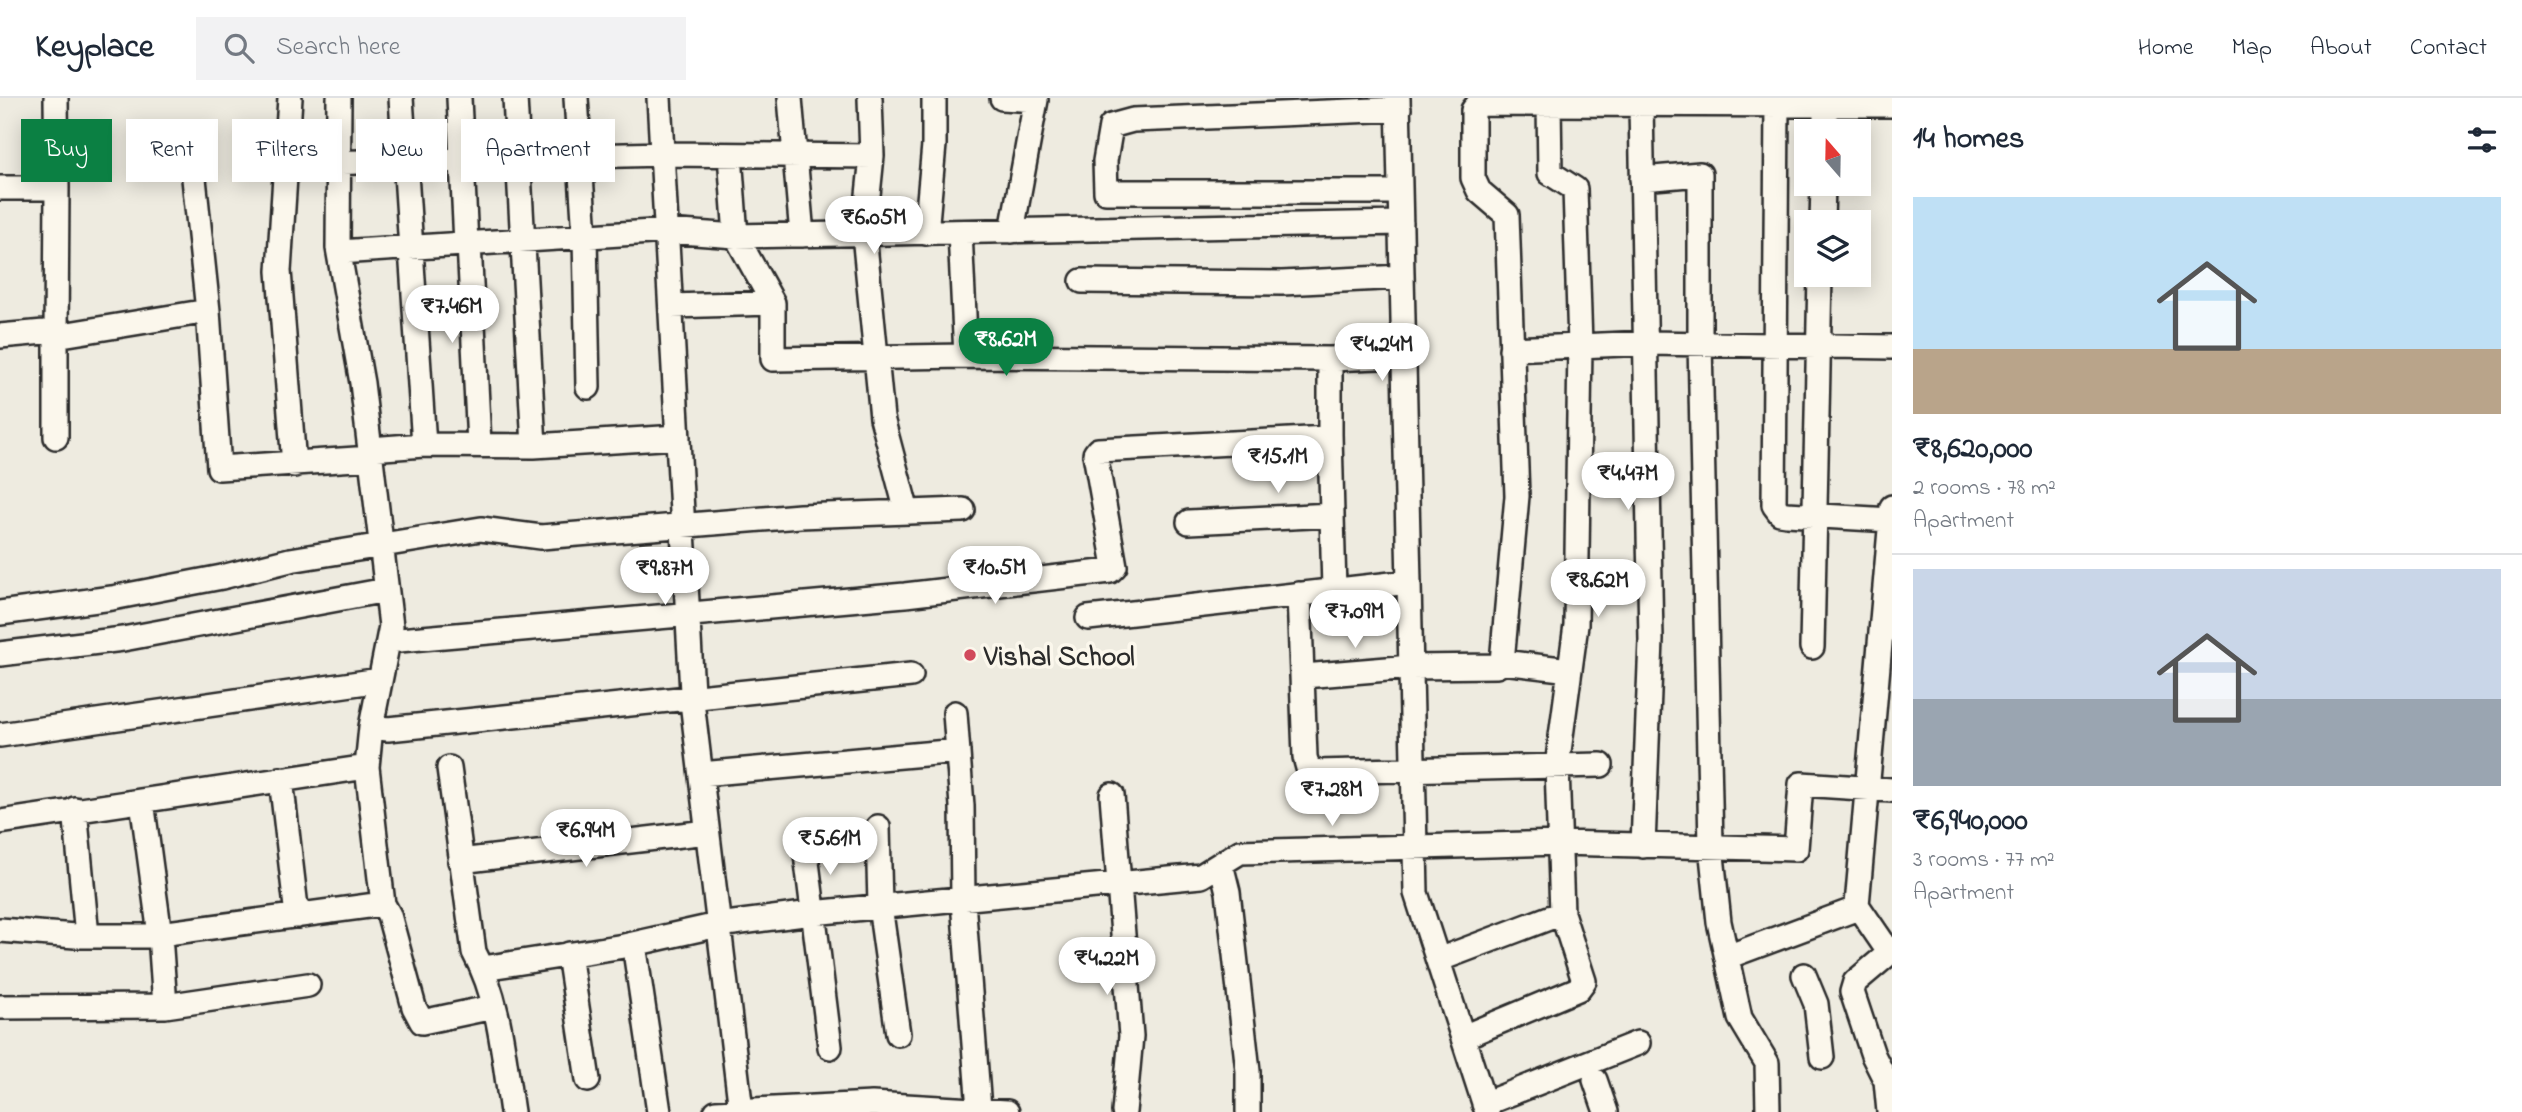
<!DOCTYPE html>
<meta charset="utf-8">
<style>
:root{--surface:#fff;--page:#f2f2f3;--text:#1f2937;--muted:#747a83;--line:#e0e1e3;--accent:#0b8043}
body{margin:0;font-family:"Indie Flower",sans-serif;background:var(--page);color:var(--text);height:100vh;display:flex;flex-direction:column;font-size:26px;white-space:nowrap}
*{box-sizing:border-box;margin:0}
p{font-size:23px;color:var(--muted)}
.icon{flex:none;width:38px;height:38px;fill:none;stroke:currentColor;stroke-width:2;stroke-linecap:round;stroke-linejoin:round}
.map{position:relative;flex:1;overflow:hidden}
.details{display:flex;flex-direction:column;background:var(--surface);width:630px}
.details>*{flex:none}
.guide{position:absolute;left:21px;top:21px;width:665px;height:63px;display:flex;gap:14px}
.needle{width:46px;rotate:340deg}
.fabs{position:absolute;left:1794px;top:21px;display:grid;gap:14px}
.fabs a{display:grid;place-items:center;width:77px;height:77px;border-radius:0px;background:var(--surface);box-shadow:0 4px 18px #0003;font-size:35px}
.price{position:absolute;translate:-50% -60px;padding:0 16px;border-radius:24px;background:#fff;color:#222;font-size:23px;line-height:46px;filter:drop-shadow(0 2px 4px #0008)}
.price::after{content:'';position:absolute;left:50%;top:42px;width:21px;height:16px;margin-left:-10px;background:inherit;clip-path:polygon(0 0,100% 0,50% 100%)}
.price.selected{background:var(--accent);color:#fff}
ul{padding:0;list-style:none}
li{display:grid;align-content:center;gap:14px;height:371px;padding:0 21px}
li+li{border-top:2px solid var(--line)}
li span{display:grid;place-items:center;height:217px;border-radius:0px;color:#555}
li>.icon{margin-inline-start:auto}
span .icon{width:126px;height:126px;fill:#fffc;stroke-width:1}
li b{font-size:30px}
h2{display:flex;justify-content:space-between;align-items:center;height:84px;padding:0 21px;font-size:30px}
.chip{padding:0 24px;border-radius:0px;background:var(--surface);box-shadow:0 4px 18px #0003;font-size:24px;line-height:63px}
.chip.selected{background:var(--accent);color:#fff}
header{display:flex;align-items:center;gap:42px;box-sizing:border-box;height:98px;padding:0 35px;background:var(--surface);border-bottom:2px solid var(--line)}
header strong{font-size:33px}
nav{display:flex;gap:38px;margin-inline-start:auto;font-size:24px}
.search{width:490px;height:63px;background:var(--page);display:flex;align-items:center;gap:18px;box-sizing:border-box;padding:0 24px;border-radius:0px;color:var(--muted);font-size:26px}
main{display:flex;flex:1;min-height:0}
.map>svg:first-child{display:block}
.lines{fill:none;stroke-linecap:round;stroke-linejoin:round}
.minor-casing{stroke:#2b2b2b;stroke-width:28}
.minor{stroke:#fbf7ec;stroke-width:23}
.poi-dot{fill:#d1495b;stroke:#fbf7ec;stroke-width:2.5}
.labels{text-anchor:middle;stroke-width:7;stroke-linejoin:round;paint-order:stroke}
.poi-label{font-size:28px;font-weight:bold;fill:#2b2b2b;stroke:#fbf7ec;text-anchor:start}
</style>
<header>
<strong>Keyplace</strong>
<div class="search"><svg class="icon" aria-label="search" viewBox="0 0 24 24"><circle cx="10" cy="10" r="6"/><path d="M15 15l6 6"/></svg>Search here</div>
<nav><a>Home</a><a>Map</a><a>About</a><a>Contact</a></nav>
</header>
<main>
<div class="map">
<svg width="1892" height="1014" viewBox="0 0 1892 1014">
<rect width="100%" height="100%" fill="#eeebe0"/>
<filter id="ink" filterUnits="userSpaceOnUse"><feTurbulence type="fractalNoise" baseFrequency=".0143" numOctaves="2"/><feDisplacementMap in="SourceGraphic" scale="14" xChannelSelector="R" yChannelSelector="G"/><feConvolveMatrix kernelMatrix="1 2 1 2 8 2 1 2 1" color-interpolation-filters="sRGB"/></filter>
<g filter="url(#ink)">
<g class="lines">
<g class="minor-casing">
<path id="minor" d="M56,0L57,90
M290,0L279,173L294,367
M339,0L338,150L362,285L391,528L371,629L367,669L383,806L389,817L414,909L422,924L493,909
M401,0L424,347
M459,0L466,146
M515,0L534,348
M576,0L585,138L588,289
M659,0L693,612L741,1013
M790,0L802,137
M870,0L872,58L864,136L882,320L907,414
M1002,0L1036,2L1012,133
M1398,0L1416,795L1487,1014
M1641,7L1651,542L1643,748
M1777,7L1774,407L1780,415L1787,416L1891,422
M1399,11L1133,22L1111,28L1105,63L1106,94H1400
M1825,33V7
M730,57L736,138L773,205V261L966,258L1330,261
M286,66L663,56L872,58
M193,71L208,213L219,370L371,360
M1642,81L1700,76V245L1711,748L1719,824L1740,920L1767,965L1768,1014
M0,90H57L56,238L208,213
M1822,124L1823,86
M960,134L966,258
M926,135L934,47V0
M469,145L479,346
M339,154L667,133L736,138L1401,125
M1082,183L1282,185L1402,179
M671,208L773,205
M0,238L55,233
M56,238V339
M1511,251L1647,245L1892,249
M370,351L424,347L534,348L678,339
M1332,417L1334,492
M1189,424L1332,417L1330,336
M1299,496L1305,659L1308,670L1317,674L1601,667
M0,515L112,500L222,479L290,462L481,431L541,439L800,418L963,412
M1088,520L1409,484
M388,543L905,497L1110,473L1115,468L1095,356L1098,352L1327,340L1330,336V261L1403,258
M1812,549L1820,177
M0,556L123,541L386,492
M1502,564L1570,572
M1304,578L1411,569L1497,568L1502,564L1517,398L1507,117L1479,93L1473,80V12L1478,6L1892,7
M955,615L962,708L963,803L979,1011
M371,629L388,631L911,577
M0,637L380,582
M449,670L474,854C500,901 504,962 512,1014
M701,676L958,653
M281,681L297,818
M1112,697L1131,938L1124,1014
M142,703L160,837L165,908
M75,711L87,838
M0,724L367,669
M878,729L880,808L898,936
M805,748L830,949
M460,763L707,734
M1221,766L1228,794L1248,973V1014
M1857,807L1885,848L1887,857L1855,884L1852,894L1873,957L1886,983L1889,1014
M0,832L75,838H145L383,806
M634,846L659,1014
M569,856L588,982
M1727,859L1853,812L1857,807L1892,409
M1438,862L1562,815
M483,870L624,848L718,827L812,815L1201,778L1240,754L1559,745L1796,751L1801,686L1892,692
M1804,877L1816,906L1822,959
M0,909L165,908L308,887
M1463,939L1578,891L1584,883L1562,815L1557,668L1576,527L1580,247L1575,91L1550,75L1549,6
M1595,982L1606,1014
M1484,1006L1638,945
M716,1014L872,1006L1007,1014"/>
</g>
<use href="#minor" class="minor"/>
</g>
</g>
<circle class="poi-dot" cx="970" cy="557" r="7"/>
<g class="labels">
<g class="poi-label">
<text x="984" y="567">Vishal School</text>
</g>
</g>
</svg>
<div class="fabs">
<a><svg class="needle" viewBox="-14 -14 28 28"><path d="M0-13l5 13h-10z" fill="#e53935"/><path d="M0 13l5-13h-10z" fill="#747a83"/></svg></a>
<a><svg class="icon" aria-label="layers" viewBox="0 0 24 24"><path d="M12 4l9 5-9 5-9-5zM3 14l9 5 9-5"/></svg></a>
</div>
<b class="price" style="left:874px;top:158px">₹6.05M</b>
<b class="price" style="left:452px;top:247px">₹7.46M</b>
<b class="price selected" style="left:1006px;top:280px">₹8.62M</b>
<b class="price" style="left:1382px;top:285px">₹4.24M</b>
<b class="price" style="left:1278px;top:397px">₹15.1M</b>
<b class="price" style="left:1628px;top:414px">₹4.47M</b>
<b class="price" style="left:995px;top:508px">₹10.5M</b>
<b class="price" style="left:665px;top:509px">₹9.87M</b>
<b class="price" style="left:1598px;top:521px">₹8.62M</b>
<b class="price" style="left:1355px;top:552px">₹7.09M</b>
<b class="price" style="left:1332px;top:730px">₹7.28M</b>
<b class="price" style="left:586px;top:771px">₹6.94M</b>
<b class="price" style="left:830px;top:779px">₹5.61M</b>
<b class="price" style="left:1107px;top:899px">₹4.22M</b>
<div class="guide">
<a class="chip selected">Buy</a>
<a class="chip">Rent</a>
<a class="chip">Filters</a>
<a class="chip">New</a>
<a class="chip">Apartment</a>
</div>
</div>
<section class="details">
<h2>14 homes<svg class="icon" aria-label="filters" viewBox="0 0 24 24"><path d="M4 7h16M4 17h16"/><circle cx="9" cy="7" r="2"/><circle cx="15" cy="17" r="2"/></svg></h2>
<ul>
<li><span style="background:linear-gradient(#bfe0f5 70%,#b9a48a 0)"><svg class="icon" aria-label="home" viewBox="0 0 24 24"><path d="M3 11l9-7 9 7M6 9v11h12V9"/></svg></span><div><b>₹8,620,000</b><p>2 rooms · 78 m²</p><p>Apartment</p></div></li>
<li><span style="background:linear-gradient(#c9d6e8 60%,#9aa5b1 0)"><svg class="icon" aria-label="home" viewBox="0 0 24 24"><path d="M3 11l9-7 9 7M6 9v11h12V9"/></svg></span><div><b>₹6,940,000</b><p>3 rooms · 77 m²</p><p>Apartment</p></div></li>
</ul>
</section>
</main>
